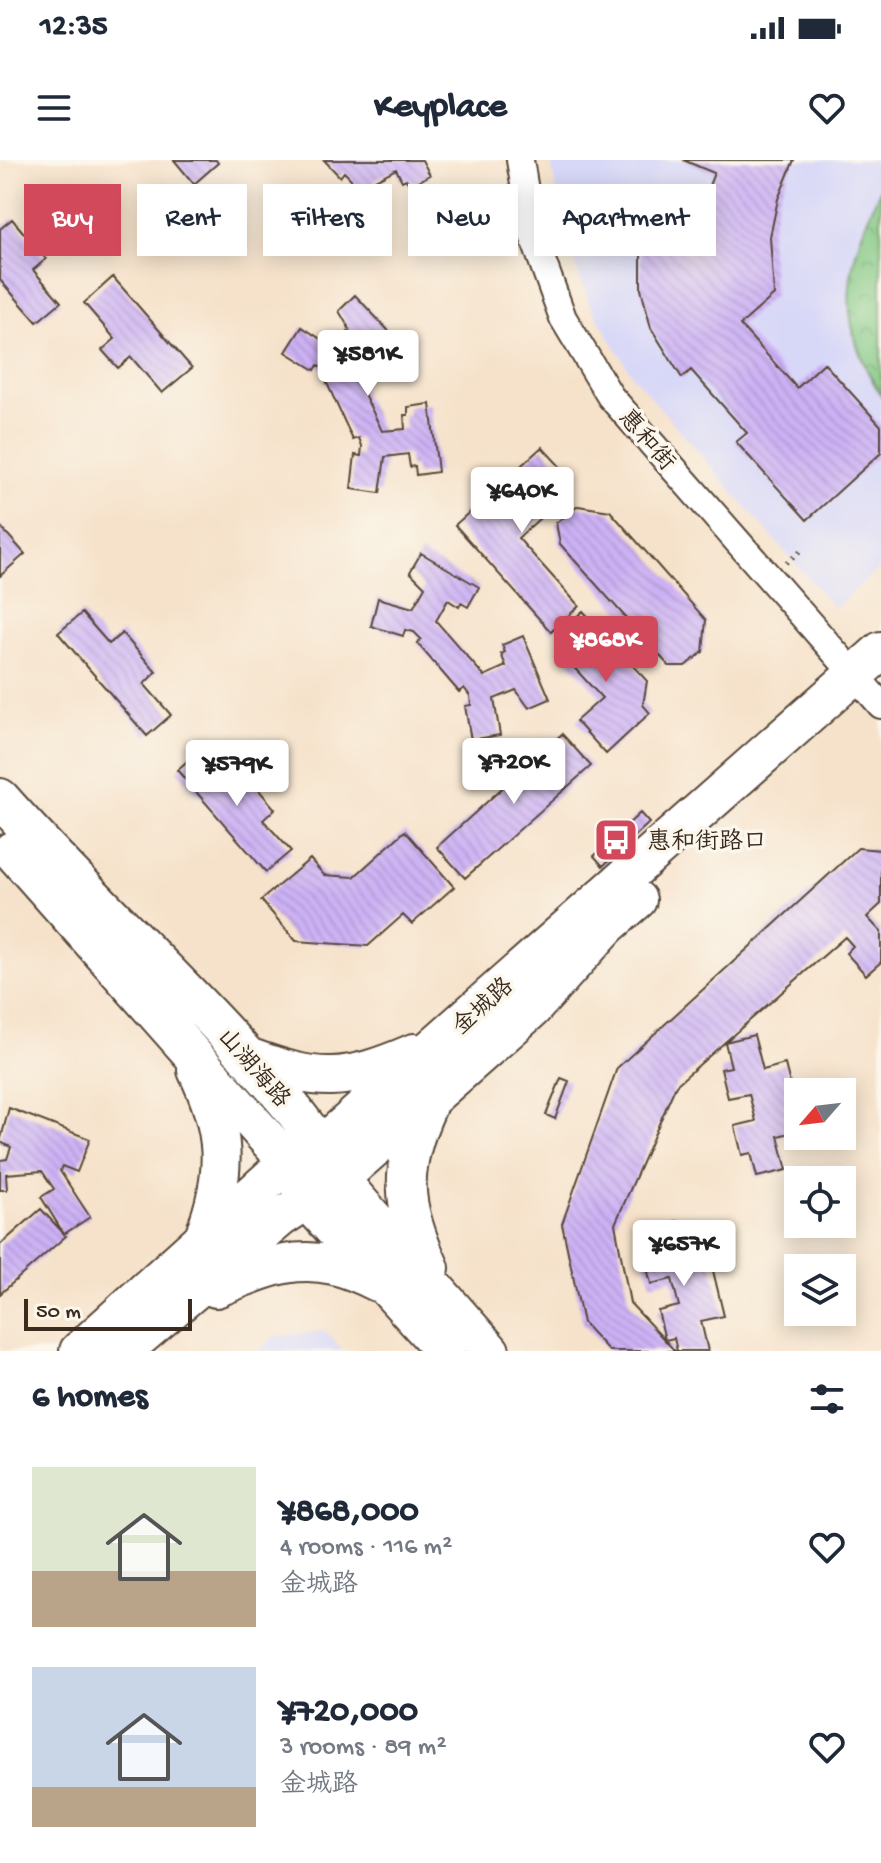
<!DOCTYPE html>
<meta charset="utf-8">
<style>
:root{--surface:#fff;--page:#f2f2f3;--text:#1f2937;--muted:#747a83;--accent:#d1495b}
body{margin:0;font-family:"Gochi Hand","LXGW WenKai TC",sans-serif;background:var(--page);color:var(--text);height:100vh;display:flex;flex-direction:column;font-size:30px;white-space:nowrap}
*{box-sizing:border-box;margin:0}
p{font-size:26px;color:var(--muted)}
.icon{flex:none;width:44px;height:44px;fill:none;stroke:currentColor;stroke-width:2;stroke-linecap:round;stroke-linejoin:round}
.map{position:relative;height:1191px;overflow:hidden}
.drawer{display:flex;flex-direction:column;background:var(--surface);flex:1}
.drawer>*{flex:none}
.top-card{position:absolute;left:24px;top:24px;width:834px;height:72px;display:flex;gap:16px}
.needle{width:52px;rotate:242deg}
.fabs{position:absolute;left:784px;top:918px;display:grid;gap:16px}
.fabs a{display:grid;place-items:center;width:72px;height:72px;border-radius:0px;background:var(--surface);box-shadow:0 4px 20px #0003;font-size:40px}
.scale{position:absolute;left:24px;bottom:20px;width:168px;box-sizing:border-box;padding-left:8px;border:4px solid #3b2a1e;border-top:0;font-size:22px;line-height:28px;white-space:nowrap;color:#3b2a1e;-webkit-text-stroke:6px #fbf7ec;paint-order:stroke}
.price{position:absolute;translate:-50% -68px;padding:0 18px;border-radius:8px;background:#fff;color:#222;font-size:26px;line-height:52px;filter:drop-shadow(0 2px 4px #0008)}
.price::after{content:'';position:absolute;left:50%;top:48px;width:24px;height:18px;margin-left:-12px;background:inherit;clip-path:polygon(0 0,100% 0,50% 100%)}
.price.active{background:var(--accent);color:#fff}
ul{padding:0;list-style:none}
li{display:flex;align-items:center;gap:24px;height:200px;padding:0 32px}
li span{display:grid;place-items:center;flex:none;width:224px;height:160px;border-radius:0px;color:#555}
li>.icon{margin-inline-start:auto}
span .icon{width:96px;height:96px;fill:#fffc;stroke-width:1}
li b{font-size:34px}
h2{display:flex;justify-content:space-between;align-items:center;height:96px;padding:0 32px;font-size:34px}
.tag{padding:0 28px;border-radius:0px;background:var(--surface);box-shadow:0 4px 20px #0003;font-size:28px;line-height:72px}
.tag.active{background:var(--accent);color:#fff}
.status{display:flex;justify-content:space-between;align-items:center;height:56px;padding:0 40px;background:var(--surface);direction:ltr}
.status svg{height:22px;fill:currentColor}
header{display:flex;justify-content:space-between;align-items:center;height:104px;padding:0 32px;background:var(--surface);font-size:36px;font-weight:800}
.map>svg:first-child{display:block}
.built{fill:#d7d7f8}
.park{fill:url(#park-crowns);stroke:#5e7950;stroke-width:2}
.building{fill:url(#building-back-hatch)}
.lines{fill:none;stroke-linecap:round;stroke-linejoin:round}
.street-casing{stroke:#574638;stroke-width:30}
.secondary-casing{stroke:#574638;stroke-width:42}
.path{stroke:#574638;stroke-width:4;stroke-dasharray:2 6;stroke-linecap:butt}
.street{stroke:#fff;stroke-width:26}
.secondary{stroke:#fff;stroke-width:38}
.labels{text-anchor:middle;stroke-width:7;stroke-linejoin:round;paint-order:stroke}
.street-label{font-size:24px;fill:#3b2a1e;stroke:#fbf7ec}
.poi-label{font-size:24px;fill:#3b2a1e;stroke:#fbf7ec;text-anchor:start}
</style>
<div class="status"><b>12:35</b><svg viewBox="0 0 49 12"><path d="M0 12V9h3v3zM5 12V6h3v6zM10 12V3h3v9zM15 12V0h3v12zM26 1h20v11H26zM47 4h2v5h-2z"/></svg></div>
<header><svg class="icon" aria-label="menu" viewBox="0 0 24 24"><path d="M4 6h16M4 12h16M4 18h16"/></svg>Keyplace<svg class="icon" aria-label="heart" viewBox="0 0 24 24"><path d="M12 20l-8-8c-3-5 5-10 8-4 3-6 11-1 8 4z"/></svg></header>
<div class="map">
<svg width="881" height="1191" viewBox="0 0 881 1191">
<defs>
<pattern id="park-crowns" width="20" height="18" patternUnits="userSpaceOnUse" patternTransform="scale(2)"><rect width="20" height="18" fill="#82c883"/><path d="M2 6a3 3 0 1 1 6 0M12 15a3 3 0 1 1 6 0" fill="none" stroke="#6ca36b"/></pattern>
<pattern id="building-back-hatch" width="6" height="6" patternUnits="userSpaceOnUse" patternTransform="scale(2)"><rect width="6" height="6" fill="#ccb1f4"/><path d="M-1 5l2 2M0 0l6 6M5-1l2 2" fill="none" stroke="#b098d1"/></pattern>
</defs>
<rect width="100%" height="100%" fill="#fbf7ec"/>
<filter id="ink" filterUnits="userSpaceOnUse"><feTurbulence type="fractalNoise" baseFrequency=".0125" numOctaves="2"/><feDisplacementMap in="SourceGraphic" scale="16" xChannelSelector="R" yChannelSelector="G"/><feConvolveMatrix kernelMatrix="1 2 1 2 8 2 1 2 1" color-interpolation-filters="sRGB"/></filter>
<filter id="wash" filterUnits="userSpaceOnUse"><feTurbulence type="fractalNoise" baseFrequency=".006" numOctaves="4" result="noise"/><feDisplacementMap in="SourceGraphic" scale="32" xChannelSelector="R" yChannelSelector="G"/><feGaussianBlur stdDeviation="1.8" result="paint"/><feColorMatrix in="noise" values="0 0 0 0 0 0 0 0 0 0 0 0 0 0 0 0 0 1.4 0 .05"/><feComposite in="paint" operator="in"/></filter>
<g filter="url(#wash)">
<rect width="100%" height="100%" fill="#f6e2ca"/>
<path class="built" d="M551,0H881V407L834,448L634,218L590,145L561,66Z
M325,1171L343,1191H257L275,1176Z"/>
<path class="park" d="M881,28V235C833,159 845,106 881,28Z"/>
<g id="blocks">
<path class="building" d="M174,0H216L218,3L194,24Z
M324,0H422L430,15L410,26L406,19L402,21L396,9L375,20L384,56L355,63L347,30L353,28L351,19L344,12L340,17Z
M683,0H794L778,39L770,77L774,135L740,165L797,228L824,203L881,266V293L807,360L736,282L747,273L691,210L682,218L651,168L641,129V90L685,86L714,13Z
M12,59L46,99L33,110L61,142L37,162L0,120V69Z
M113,117L192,208L162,233L131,197L118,208L102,190L115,179L84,143Z
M355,135L402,185L386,201L380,195L377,198L368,188L350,205L382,271L405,269L404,255H408V247L430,244L438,312L416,315L415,306L410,307L408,294L385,297L380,333L351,329L355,295L361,296L362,286L359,278L353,280L326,221L331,219L327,210L318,205L315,210L286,192L302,167L333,187L350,170L339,151Z
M542,287L568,315L562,338L518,378L579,446L551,472L455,365Z
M578,346L610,351L706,460L703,492L685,506H669L560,384L556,363Z
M0,366L25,394L0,416Z
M421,393L479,427L468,447L461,443L459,447L448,440L436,461L484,516L506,506L501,494L505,492L502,485L523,476L550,539L529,548L516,530L494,539L500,575L471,580L465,546L471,545L470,536L464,528L459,532L417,483L421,479L414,472L405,470L403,476L371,466L378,438L413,448L425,427L410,412Z
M583,451L647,521L643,545L650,553L606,594L576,561L602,538L569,502L579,494L559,473Z
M82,453L109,484L122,473L156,512L144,524L171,555L147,576L58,473Z
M562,574L591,606L465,718L437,687Z
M201,589L228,621L241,609L275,649L263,660L291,691L266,712L177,610Z
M640,653L649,663L603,706L594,696Z
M405,671L454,727L412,764L403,755L368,786L296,781L261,740L310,699L324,715L354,717Z
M858,688L881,690V744L867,757L881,772V802L866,815L846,793L853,786L845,777L676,925L615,1064L630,1143L675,1191H609L583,1163L562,1064L617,908Z
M754,875L763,910L785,904L798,956V971L778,976L787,1010L757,1017L751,993L742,995L735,966L756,961L749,934L728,938L721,909L731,907L725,882Z
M561,918L569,921L555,959L546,955Z
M9,948L90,979L77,1012L62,1006L60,1011L90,1057L64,1074L41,1037L54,1029L42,1011L6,1014L7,1030H0V1000L7,999L11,987L0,982Z
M41,1049L66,1076L0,1134V1085Z
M677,1061L686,1095L708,1090L724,1156L701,1161L708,1191H677L674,1178L665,1180L658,1151L679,1146L672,1119L651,1124L644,1095L654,1092L648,1068Z"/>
</g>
</g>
<g filter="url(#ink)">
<use href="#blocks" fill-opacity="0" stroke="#574638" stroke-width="2"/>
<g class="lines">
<g class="street-casing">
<path id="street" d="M520,0L532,73L563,158L610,236L881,545"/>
</g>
<g class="secondary-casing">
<path id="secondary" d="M0,638C74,722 156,797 232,880C271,923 313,967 339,1019L490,1191
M12,691L288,1002L307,1040L445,1191
M248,897C319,923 344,923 414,893
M197,910C226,970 228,1012 205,1074
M427,946C398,1010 401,1045 430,1108
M216,1128C279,1102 312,1088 377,1122
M79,1191L288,1002L322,985L881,491
M123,1191L280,1058L339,1019L532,849L607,766L637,740"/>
</g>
<path class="path" d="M786,403L803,389"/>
<use href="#street" class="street"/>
<use href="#secondary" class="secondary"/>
</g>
</g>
<defs>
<g id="bus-square" transform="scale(2.3)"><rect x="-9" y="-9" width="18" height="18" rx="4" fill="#d1495b" stroke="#fbf7ec"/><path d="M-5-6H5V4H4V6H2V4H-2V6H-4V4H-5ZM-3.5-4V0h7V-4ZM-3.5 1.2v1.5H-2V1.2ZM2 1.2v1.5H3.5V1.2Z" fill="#fff"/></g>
</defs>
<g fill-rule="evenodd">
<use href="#bus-square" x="616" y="680"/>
</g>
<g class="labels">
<g class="street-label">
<text transform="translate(648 279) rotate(49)" y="8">惠和街</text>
<text transform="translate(482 845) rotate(-42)" y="8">金城路</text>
<text transform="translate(255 907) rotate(49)" y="8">山湖海路</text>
</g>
<g class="poi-label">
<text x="647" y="688">惠和街路口</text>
</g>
</g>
</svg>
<div class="fabs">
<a><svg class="needle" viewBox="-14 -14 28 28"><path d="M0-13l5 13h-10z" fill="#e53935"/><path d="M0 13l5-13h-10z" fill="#747a83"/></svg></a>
<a><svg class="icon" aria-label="locate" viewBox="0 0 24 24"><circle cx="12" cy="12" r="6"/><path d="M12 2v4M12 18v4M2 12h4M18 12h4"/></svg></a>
<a><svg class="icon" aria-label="layers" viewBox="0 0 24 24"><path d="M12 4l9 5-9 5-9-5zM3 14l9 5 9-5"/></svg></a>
</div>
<div class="scale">50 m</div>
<b class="price" style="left:368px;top:238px">¥581K</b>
<b class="price" style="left:522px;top:375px">¥640K</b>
<b class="price active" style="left:606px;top:524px">¥868K</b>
<b class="price" style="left:514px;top:646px">¥720K</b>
<b class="price" style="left:237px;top:648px">¥579K</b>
<b class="price" style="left:684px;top:1128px">¥657K</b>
<div class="top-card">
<a class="tag active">Buy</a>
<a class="tag">Rent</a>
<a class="tag">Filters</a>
<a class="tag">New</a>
<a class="tag">Apartment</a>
</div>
</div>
<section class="drawer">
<h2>6 homes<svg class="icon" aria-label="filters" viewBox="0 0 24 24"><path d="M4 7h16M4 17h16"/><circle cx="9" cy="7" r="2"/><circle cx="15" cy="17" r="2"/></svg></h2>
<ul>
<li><span style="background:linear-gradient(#dfe7d0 65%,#b9a48a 0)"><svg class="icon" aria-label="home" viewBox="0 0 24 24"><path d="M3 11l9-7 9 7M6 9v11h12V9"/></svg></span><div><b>¥868,000</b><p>4 rooms · 116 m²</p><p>金城路</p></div><svg class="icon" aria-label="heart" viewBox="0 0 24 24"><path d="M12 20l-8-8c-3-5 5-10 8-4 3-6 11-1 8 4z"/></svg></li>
<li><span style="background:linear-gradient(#c9d6e8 75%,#b9a48a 0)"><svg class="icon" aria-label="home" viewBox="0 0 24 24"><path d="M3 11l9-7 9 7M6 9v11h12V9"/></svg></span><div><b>¥720,000</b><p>3 rooms · 89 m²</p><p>金城路</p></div><svg class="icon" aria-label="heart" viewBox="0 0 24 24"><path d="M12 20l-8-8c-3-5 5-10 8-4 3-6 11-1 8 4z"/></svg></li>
</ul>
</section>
